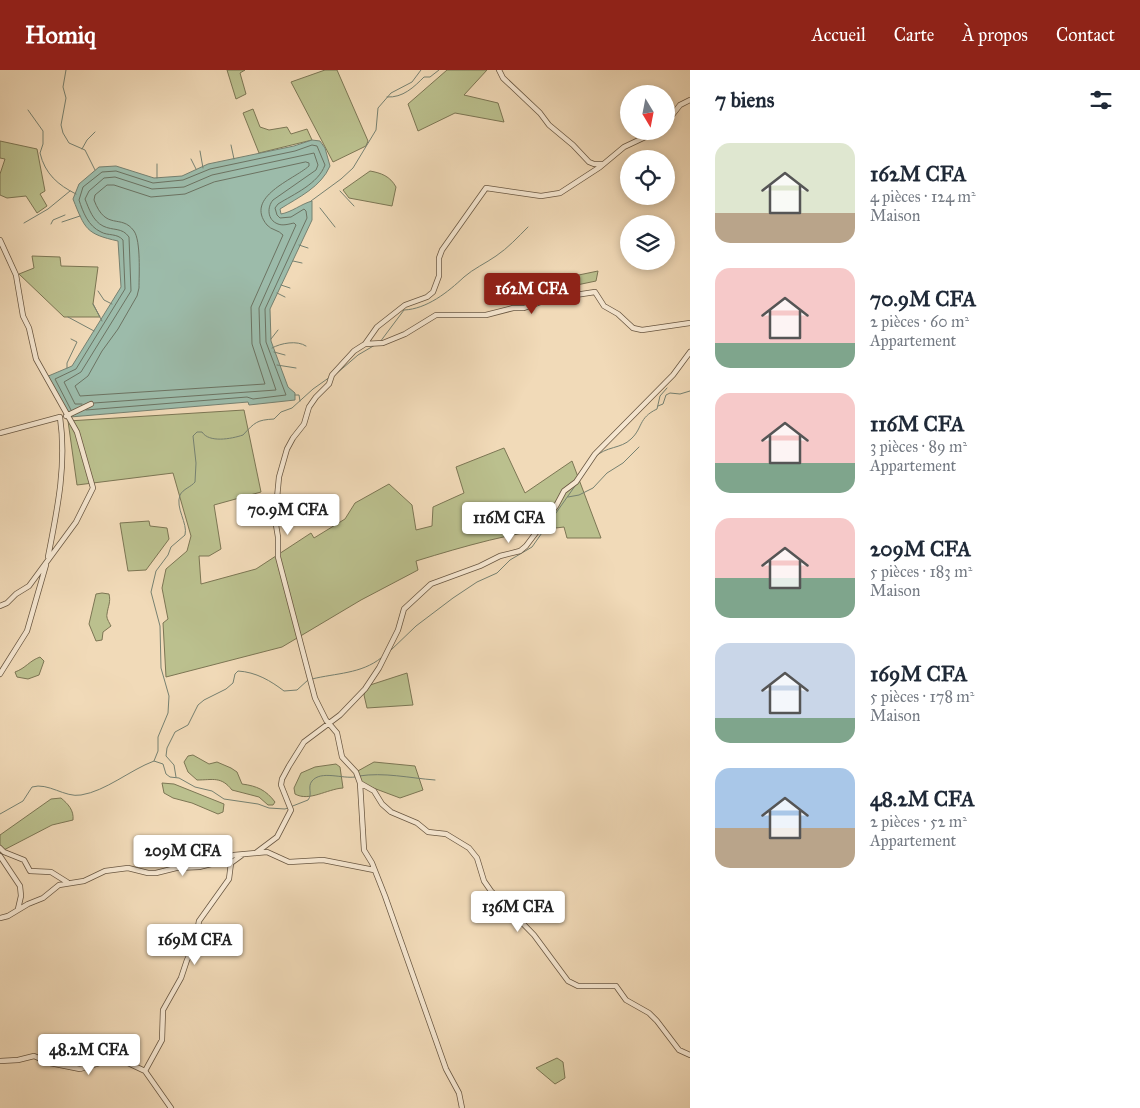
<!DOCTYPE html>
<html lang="fr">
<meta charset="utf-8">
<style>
:root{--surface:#fff;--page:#f2f2f3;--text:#1f2937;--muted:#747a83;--accent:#8f2418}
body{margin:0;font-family:"IM FELL Great Primer",serif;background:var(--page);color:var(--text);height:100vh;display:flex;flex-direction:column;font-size:19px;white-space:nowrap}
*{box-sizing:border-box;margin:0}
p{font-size:16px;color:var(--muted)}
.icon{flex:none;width:28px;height:28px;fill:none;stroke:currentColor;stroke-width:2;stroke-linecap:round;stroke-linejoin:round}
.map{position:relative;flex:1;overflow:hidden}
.panel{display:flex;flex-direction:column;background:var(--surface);width:450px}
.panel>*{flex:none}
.needle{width:32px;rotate:170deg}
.buttons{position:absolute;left:620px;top:15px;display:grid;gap:10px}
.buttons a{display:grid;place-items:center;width:55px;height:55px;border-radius:50%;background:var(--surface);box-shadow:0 2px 8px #0003;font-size:25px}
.price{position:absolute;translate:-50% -42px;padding:0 11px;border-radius:5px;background:#fff;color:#222;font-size:16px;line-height:32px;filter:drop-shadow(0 1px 2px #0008)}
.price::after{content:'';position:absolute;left:50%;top:30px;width:15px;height:11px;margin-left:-8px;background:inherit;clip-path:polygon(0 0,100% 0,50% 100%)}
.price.on{background:var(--accent);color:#fff}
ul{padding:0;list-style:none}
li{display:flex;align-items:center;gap:15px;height:125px;padding:0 25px}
li span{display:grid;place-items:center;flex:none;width:140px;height:100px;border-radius:15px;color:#555}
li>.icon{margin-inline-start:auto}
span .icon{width:60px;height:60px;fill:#fffc;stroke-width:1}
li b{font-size:21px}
h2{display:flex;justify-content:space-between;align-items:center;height:60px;padding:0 25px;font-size:21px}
header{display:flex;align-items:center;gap:30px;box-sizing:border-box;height:70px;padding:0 25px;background:var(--accent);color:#fff}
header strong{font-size:24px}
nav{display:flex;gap:28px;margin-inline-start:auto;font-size:18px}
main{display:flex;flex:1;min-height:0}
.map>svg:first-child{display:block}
.green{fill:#bbc08e;stroke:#7c7654}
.water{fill:#9cbbaa;stroke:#768171}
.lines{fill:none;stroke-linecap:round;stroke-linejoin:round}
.shore{stroke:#6c7362;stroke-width:1}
.stream{stroke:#768171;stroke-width:1}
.street-casing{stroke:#695742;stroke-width:6}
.street{stroke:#f6e7d1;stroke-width:4.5}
</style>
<header>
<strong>Homiq</strong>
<nav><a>Accueil</a><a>Carte</a><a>À propos</a><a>Contact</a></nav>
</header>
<main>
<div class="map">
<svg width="690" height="1038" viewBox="0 0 690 1038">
<rect width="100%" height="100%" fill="#f1dab8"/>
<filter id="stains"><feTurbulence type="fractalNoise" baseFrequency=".004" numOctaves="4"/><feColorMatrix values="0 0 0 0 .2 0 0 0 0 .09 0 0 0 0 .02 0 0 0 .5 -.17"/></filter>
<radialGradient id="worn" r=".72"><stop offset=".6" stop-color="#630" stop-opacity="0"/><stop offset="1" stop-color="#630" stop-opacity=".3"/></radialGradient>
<path class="green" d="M227,0H245L240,3L246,24L236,29Z
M325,0H337L368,71L366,76L333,92L291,12Z
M447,0H487L464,25L498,33L504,52L455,43L418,61L408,34Z
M253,39L260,57L269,60L287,57L291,64L307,59L312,70L259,83L243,43Z
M0,71L37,79L45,121L40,124L47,136L37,143L26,126L7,128L0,125V104L5,89L0,88Z
M370,101C381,103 390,106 396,117L392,136L349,128L343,120Z
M32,186L60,187L61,196L98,197L93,234L100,247H64L19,204L34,198Z
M598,201L596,211L572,216L569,207Z
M244,340L261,422L214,435L221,479L209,486H199L201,514L256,499L311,463L314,468L345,449L355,433L389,414L412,435L416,460L432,456L433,437L464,423L456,397L504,378L525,423L572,391L601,468H567L564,457C513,462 465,476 416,491L418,500L361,530L282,577L166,607L163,553L168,549L162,518L166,499L187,481L191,466L173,403L77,415L68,351Z
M149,451L150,456L167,458L169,469L146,500L128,501L120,453Z
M102,523L109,524C111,532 108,536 107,544C106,548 109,552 111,556L103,562L102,570L96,571L89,554L96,524Z
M40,587L44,591L39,605L28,609L17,607L15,602C26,598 29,591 40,587Z
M407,603L413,635L367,638L364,625L367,616Z
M193,685L209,694L217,692L231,698L237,702L242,714C257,716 266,720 275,732L273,735H268L259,727L232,720C221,706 213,710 197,710L188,702L184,692L188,686Z
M374,692L415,696L423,720L400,728L360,713L356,702Z
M336,694L340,697L343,718C327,719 309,732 295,724L294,718L301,703L315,697Z
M162,713L174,714L224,734L223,742L218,744L192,733L173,728L164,723Z
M61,728C68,734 74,740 73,750L52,755L0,782V765L51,729Z
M557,988L563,992L565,1008L555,1014L536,998Z"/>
<path class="water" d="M312,70L320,71L325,78L330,96C321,117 299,127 280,139L281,144C292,142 301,134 312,131V150L270,239L271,271L288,317L295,323V330L249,335L248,332L70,347L46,307L72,296L121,217L118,171C86,164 85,159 73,129L79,114L99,97L116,96L154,108L182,106L208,94L294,76Z"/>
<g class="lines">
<path class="shore" d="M306,92L309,93V96C293,110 244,127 267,155C271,160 279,160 283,165L251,237L252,274L265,314L80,326L75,316L88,306L102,281L118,259L137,226L139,218C139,205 141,171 134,161C121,143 106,162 94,130L95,125L107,115H114L151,127L185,124L214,112Z
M82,334H75L64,312L81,302L131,221L129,167C122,157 113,161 103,156C93,151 89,139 85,129L89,121L104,108L115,107L152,119L184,117L212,105L314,83L318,95L316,100L273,130C267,137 267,150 278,154C283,156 289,154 294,153L296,155L259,238L260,273L276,320L94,333
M71,340L55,309L76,299L125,219L123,170C117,163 108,166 101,162C88,156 83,142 79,130L83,117L102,102L116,101L153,113L183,110L210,99L295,81L312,75L317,76L325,95C318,114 294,124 278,134L275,138L277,145L280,148L291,147L304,139L306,141L307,148L265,239L266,272L286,325L253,329L247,327L86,340"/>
<path class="stream" d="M66,0L63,17L66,28L61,55L63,63L69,73L85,80L95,100
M387,27C403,28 414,17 424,7H430L439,0
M28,40L43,61V74L40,83C45,104 58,115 76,124
M231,75L234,89
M82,79L87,70L95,62
M200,81L203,98
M191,89L196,99
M157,108V94
M340,121L354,136
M311,131L341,109L353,98L376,60L378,38L391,23L412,12L421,0
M320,138L335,157
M62,152L80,146
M24,153L48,139L70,121
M51,154L53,150L65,145
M299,175L308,178
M293,191L302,193
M281,215L290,218
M98,221L104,230L112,234
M277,223L285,227
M93,234L102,251
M68,247L94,261
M271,269L278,260
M380,272L404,240C427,239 448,222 464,207C473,199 486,193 496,186C508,178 518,167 528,157
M272,278C281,273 297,270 306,276
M274,282L285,285
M277,295L296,298
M67,298V293L77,272L71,269
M336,304L358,285L375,275
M295,325H299L300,331
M658,336L663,334L666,325L670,323L680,324L690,321
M595,387C606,376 621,379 631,369C643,358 638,348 657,339L660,326L667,318
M568,427L579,425L593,418L607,403L623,393L639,377
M390,581L416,556L453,528L477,512L497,503L510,490L532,477L587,399
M312,609C336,603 361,604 381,588
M154,691L158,681V667L168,643L169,626L161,598L160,556L151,522L156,501L168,485L171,477L185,465C188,453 175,438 180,425C183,419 191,417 195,412L196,393L193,366L197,362H202C209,373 231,369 243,365C255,352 257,350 274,349L281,342L292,338L313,319L330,307
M359,706C384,702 409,708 435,710
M176,707L174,695L166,686L167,678L175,662L188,655L198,635L204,630L226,619L233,613L235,604L238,601C256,602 271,611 284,621L297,620L308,610
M0,744L23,731L32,717C48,712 65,728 81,725C106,721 130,700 154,691L163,694L166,704L170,707L179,708L195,717L212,721L224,729L258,734L269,738L285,739L308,730C313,724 307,717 312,711C321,700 342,709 355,707"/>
<g class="street-casing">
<path id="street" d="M499,0L503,8L540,43L549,55L573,75L589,92L594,94H602
M666,53L680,35L690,30
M0,170L16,205L23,246L29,258L36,289L77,362L93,418L76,452L29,516L16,524L7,533L0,536
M365,274L383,273L405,264L436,245H486L513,238H524L549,229L595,222L604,236L618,244L633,258L642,260L690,253
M66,346L91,334
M0,363L60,347C67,395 57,441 48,487
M0,604L27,561L46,495
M360,713L374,721L382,734L391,742L417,753L428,762L446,764L469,778L477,788L484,811L491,821L534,865L568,911L578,916H616L626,930L649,943L657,951L679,980L690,985
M0,778L4,782L24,790L30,801L51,802L67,812
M257,782L277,767L291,740L281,715L282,709L289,696L304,672L340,645L365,619L379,598L398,560L404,539L431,514L480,496L500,486L520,481L526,476L556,436L564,421L576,412L595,384L673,305L690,282
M0,786L20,816L21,826L18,839
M0,848L8,846L28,834L43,828L59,815L84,811L105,801L128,798L148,803H156L176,798L199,797L219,792L234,785L267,782L289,792L323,790L374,800
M0,991L18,990L34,986L50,993L80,999L103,992L128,993L145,1001L171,1038
M145,1001L162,970L163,940L181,908L187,890L195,874L199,851L229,809L231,793L242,785
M462,1038L459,1023L446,999L385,826L372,793L364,780L360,713L356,702L342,687L337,663L326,650L315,628L278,487V467L275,449L279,407L287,379L293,368L304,354L309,337L316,327L329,314L332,305L354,281L365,274L377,257L405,235L427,227L433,222L439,206V188L442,180L486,118L541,126L560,123L600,97L624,77L658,61"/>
</g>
<use href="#street" class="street"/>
</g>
<rect width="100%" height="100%" filter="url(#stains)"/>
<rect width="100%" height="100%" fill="url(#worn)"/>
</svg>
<div class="buttons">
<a><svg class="needle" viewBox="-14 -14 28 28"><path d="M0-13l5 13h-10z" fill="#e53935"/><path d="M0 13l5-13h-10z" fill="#747a83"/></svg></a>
<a><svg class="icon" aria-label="locate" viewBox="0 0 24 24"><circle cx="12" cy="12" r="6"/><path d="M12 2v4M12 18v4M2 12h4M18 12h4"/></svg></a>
<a><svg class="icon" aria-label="layers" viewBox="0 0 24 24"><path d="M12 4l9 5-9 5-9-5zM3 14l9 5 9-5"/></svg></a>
</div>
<b class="price on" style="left:532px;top:245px">162M CFA</b>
<b class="price" style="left:288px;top:466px">70.9M CFA</b>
<b class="price" style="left:509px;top:474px">116M CFA</b>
<b class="price" style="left:183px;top:807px">209M CFA</b>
<b class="price" style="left:518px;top:863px">136M CFA</b>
<b class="price" style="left:195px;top:896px">169M CFA</b>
<b class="price" style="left:89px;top:1006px">48.2M CFA</b>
</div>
<section class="panel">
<h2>7 biens<svg class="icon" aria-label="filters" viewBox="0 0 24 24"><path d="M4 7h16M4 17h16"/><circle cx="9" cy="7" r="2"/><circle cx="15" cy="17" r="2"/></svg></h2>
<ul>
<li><span style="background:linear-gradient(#dfe7d0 70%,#b9a48a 0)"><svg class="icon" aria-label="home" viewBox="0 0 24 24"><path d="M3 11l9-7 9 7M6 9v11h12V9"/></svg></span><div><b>162M CFA</b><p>4 pièces · 124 m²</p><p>Maison</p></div></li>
<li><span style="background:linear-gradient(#f6c9c9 75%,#7fa58c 0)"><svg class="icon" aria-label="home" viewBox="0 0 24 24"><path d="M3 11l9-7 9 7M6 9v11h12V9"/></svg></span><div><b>70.9M CFA</b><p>2 pièces · 60 m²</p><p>Appartement</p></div></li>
<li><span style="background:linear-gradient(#f6c9c9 70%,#7fa58c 0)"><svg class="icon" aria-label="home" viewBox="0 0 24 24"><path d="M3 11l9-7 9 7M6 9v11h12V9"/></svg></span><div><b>116M CFA</b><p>3 pièces · 89 m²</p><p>Appartement</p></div></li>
<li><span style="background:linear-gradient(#f6c9c9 60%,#7fa58c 0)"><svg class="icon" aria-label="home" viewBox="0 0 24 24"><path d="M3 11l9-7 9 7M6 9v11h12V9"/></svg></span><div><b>209M CFA</b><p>5 pièces · 183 m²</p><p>Maison</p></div></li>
<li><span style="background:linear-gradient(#c9d6e8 75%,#7fa58c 0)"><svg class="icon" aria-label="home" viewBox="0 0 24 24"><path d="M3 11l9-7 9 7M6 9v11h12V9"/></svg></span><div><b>169M CFA</b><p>5 pièces · 178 m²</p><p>Maison</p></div></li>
<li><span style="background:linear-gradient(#a9c7e8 60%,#b9a48a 0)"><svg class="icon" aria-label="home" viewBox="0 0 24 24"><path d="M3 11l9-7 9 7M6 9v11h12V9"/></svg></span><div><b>48.2M CFA</b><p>2 pièces · 52 m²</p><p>Appartement</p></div></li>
</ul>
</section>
</main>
